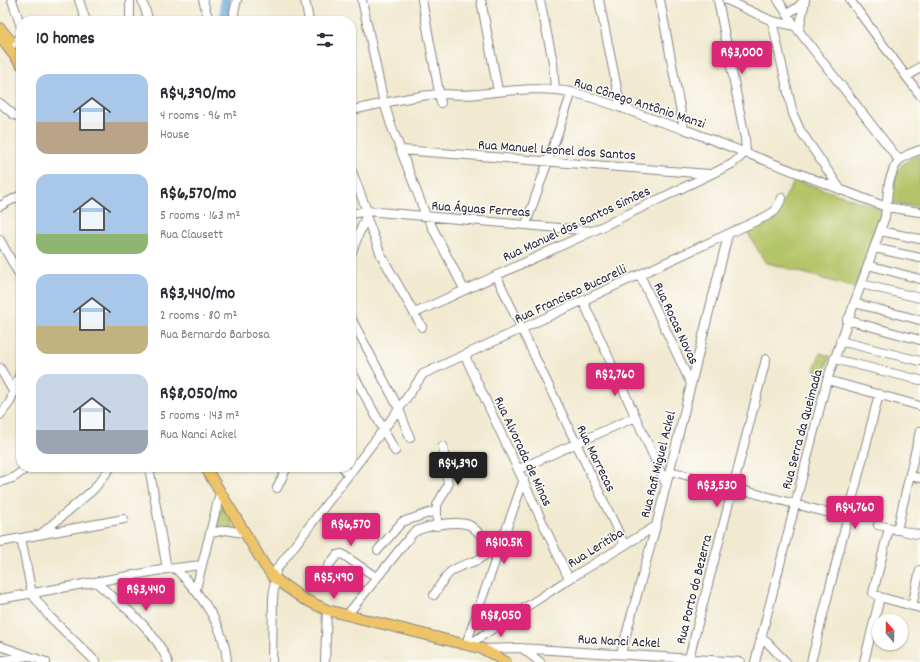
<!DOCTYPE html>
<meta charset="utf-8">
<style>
:root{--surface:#fff;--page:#f7f7f7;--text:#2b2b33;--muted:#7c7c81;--accent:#db2777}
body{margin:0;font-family:Dekko,sans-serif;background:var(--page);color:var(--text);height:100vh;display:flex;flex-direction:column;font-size:15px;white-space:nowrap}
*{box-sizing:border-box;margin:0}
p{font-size:13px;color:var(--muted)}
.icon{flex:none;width:22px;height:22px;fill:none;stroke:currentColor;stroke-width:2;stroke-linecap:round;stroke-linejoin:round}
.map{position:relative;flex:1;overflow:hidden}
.drawer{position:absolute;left:16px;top:16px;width:340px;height:456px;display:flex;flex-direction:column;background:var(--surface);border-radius:16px;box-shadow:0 1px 3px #0004}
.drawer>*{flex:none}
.needle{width:26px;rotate:340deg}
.controls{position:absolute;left:872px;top:614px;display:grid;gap:8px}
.controls a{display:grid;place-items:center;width:36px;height:36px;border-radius:50%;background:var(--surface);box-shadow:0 1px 3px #0004;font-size:20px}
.price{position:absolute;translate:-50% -34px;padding:0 9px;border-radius:4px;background:var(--accent);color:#fff;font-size:13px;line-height:26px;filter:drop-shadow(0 1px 2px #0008)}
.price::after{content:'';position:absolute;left:50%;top:24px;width:12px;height:9px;margin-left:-6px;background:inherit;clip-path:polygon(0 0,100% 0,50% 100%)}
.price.on{background:#222;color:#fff}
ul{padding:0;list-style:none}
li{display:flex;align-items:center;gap:12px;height:100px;padding:0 20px}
li span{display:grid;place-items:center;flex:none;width:112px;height:80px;border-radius:12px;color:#555}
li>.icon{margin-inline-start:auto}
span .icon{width:48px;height:48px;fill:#fffc;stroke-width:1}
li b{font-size:17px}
h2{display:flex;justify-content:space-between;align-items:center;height:48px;padding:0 20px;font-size:17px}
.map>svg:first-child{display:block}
.green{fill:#b4c467;stroke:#6b7351}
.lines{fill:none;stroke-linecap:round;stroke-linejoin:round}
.river{stroke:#61a3d5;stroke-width:11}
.minor-casing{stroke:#8a8686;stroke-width:10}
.major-casing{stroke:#8a8686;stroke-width:12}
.minor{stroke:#fff;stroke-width:8}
.major{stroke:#eec469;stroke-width:10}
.labels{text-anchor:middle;stroke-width:3;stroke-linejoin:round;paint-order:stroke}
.street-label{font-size:14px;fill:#22223b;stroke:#fdfcf7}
</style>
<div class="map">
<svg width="920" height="662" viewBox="0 0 920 662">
<rect width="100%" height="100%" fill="#fdfcf7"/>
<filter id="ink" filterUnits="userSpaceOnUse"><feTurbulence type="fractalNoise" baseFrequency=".025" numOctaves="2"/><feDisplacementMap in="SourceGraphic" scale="8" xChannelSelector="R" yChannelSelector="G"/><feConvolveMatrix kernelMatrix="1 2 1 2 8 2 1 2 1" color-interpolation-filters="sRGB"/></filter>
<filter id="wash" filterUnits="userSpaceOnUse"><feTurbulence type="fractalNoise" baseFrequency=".012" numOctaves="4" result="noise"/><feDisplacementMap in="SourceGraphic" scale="16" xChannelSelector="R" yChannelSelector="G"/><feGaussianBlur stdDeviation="0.9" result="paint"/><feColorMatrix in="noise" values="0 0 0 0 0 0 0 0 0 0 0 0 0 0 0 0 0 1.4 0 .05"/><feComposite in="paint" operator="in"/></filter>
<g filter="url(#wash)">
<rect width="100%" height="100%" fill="#f1e9d0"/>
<path class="green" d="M920,155V207L894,203C889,195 895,174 901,166C906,161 913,157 920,155Z
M795,180L879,208L883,216L855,288L765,262L746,230L775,216Z
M820,353L830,356L824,373L814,370Z
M222,504L235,529L217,530Z"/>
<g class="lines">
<path class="river" d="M225,0L226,21"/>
</g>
</g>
<g filter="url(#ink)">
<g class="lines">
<g class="minor-casing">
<path id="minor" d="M12,0L21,27
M79,0L86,21
M142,0L149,21
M203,0L209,21
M305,0L309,21
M362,0L383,99L391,125L425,213L464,289
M422,0L441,103
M481,0L498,91
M540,0L553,62L555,90
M599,0L621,108
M660,0L684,129
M727,0L772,21L795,26
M778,0L795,26L899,160
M850,0L920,95
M787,14L798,7L804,0
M130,21V0
M235,21L234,12L237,0
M772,21L793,114L800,130L841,190
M799,31L805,0
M9,48L21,37
M907,77L920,67
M0,103L14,115L21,117
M351,110C379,105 412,95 441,94C453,94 465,96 477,94C508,91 541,86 571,92C610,101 646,119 684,129L886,207L920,212
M402,150L709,174
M351,169L367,211L366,216L381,255L422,327
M0,206L21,195
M351,214L367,211L593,231
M526,224L572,92
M880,231L920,239
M0,240L21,278
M874,248L920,258
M351,254L366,216
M868,265L920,279
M496,275L624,544
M640,275L690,382
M861,284L920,298
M583,301L666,484
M854,303L920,320
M415,313L593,231L732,164L746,152L745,138L718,0
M351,318L399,409L410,438
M847,320L920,340
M840,341L920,361
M465,356L569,579
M834,359L920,380
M0,368L14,393
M351,370L395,451
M827,380L920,406
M0,415L10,402L21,370
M149,467L167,569
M343,467L348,475
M519,469L635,417
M670,471L848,518
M910,476L920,478
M0,482L13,478L28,467
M277,488L287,467
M878,525L920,535
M437,526V505L448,485L443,446
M889,528L873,593L880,597L920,608
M897,530L920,431
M210,533L226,530L243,533
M41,534L94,489L111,467
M21,538L32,594L49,616L96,662
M0,542L124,519
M378,550L402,522L435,511
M328,566L337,555L342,554L376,577
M175,568C200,593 225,626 227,662
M97,583C124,607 154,628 168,662
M196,589L220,493
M0,599L167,569L202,565
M912,606L920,570
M347,615L413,533C423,526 457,520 469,525C473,527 477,531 481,535C486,539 490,543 489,550C481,563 466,562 453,570C445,575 439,587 434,595
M761,636L786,662
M466,644L524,479
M468,645L569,579L656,526
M0,646L46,662
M522,648L540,662
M483,649L519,648L741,662
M621,653L656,526L728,235
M0,661L27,656
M272,662L273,598L276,570L399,409L423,374L767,216L775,211L782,198
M325,662L327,610
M688,662L766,359
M755,662L827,380L885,217L889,182L894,168L899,160L909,154L920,150
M811,662L879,394
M864,662L880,597"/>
</g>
<g class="major-casing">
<path id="major" d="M0,28L10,40
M0,37L21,64
M205,467L265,566L274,578L302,598L327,610L483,649L506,662"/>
</g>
<use href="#minor" class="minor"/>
<use href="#major" class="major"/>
</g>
</g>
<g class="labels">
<g class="street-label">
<text transform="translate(640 102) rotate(18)" y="5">Rua Cônego Antônio Manzi</text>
<text transform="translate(557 149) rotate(4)" y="5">Rua Manuel Leonel dos Santos</text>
<text transform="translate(481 208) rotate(4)" y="5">Rua Águas Ferreas</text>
<text transform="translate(576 223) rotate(-25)" y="5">Rua Manuel dos Santos Simões</text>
<text transform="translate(570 293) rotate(-25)" y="5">Rua Francisco Bucarelli</text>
<text transform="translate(677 323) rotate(65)" y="5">Rua Rocas Novas</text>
<text transform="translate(801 429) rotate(-75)" y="5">Rua Serra da Queimada</text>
<text transform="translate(524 451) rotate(65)" y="5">Rua Alvorada de Minas</text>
<text transform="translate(597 458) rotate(64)" y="5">Rua Marrecas</text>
<text transform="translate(657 464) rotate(-76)" y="5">Rua Rafi Miguel Ackel</text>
<text transform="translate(595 547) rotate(-32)" y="5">Rua Leritiba</text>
<text transform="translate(693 589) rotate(-76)" y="5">Rua Porto do Bezerra</text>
<text transform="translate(619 640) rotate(3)" y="5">Rua Nanci Ackel</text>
</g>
</g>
</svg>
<div class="controls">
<a><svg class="needle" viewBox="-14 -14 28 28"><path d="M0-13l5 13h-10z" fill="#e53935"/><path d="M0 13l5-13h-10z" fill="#7c7c81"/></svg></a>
</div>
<b class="price" style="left:742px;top:75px">R$3,000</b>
<b class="price" style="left:615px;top:397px">R$2,760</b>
<b class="price on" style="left:458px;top:486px">R$4,390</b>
<b class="price" style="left:717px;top:508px">R$3,530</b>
<b class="price" style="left:855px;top:530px">R$4,760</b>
<b class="price" style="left:351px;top:547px">R$6,570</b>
<b class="price" style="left:504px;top:565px">R$10.5K</b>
<b class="price" style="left:334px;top:600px">R$5,490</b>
<b class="price" style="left:146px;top:612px">R$3,440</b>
<b class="price" style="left:501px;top:638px">R$8,050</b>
<section class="drawer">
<h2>10 homes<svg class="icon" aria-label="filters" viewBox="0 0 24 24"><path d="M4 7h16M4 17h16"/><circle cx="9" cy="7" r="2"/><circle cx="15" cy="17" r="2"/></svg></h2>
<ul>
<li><span style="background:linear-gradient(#a9c7e8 60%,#b9a48a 0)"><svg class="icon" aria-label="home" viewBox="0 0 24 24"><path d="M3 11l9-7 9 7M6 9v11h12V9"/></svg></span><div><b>R$4,390/mo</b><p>4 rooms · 96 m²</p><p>House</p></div></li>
<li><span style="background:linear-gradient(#a9c7e8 75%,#8fb573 0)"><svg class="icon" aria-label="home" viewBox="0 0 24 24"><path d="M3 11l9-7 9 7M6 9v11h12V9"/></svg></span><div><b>R$6,570/mo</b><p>5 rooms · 163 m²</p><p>Rua Clausett</p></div></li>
<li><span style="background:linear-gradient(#a9c7e8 65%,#c2b280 0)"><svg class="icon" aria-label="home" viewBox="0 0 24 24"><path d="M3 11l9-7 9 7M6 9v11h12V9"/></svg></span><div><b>R$3,440/mo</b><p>2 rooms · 80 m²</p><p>Rua Bernardo Barbosa</p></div></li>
<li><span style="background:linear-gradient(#c9d6e8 70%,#9aa5b1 0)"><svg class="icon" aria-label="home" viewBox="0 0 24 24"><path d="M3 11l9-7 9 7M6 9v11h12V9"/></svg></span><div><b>R$8,050/mo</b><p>5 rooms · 143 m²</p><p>Rua Nanci Ackel</p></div></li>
</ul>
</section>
</div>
